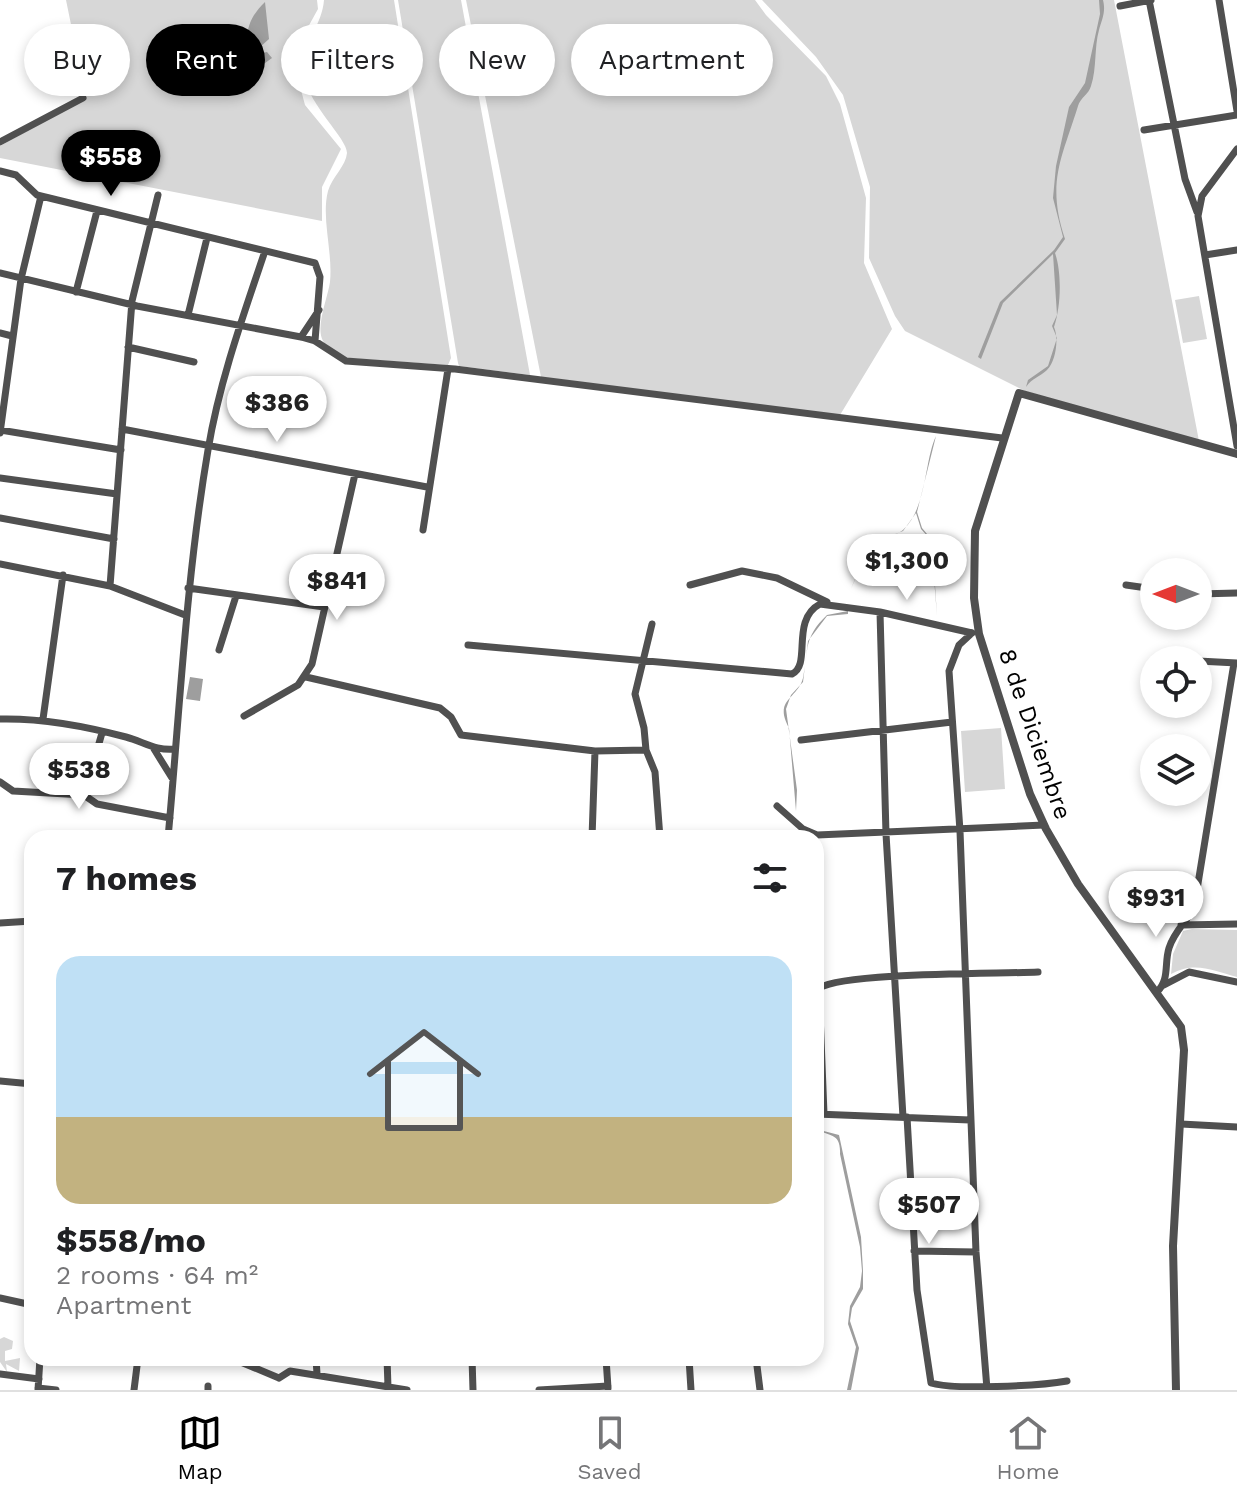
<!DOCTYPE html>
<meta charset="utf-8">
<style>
:root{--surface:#fff;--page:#f2f2f2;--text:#202124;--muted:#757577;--line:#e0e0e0;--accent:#000}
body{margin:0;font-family:"Work Sans",sans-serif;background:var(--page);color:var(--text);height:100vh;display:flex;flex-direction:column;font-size:30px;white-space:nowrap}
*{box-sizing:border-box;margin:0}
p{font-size:26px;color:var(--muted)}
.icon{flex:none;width:44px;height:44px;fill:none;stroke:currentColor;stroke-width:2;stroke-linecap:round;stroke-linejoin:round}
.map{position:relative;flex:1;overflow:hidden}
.side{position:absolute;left:24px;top:830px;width:800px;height:536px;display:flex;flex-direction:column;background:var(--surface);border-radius:24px;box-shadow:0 4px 12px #0003}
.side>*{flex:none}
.top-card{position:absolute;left:24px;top:24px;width:800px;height:72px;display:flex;gap:16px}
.needle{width:52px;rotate:270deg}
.buttons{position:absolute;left:1140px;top:558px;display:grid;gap:16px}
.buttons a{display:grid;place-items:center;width:72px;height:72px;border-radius:50%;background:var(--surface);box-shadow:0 4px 12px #0003;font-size:40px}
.price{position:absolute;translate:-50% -68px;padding:0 18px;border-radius:28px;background:#fff;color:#222;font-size:26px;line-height:52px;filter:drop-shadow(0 2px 4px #0008)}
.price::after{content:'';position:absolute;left:50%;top:48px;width:24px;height:18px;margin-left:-12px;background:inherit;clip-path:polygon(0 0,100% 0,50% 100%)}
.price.current{background:var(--accent);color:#fff}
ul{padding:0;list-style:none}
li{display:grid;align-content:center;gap:16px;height:424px;padding:0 32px}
li span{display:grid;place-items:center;height:248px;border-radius:24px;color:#555}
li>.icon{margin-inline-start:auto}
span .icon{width:144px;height:144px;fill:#fffc;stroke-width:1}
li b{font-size:34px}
h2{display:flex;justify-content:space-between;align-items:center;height:96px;padding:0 32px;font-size:34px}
.pill{padding:0 28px;border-radius:36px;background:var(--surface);box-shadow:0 4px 12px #0003;font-size:28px;line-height:72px}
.pill.current{background:var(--accent);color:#fff}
.dock{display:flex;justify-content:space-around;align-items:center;height:112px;border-top:2px solid var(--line);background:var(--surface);font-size:22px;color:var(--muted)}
.dock a{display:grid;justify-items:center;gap:4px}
.dock .current{color:var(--accent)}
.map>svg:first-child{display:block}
.green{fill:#d7d7d7}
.water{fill:#9e9e9e}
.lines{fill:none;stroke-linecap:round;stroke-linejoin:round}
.stream{stroke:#9e9e9e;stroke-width:2}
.minor{stroke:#505050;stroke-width:7}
.tertiary{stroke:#505050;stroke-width:8}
.labels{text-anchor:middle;stroke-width:6;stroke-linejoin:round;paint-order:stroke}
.street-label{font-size:24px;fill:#000;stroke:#fff}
</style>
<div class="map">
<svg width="1237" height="1390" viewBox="0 0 1237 1390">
<rect width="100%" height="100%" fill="#fff"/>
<path class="green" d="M66,0H317L318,9L297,47V75L305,105L341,149L322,187V221L0,158V146L86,98Z
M324,0H394L451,358L448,365L347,358C338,354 328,350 323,341C315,327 328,297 330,282C333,252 321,218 328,191C332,177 346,166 347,153C347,138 309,106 304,75C299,47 322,27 324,0Z
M398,0H461L530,375L459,366L458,363Z
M466,0H755L766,15L826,76L840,104L866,198L864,263L892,329L840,415L541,377Z
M762,0H1114L1199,441L1025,391L905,331L895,316L869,258L870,187L843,95L816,57Z
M1199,296L1207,339L1183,343L1175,300Z
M1001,728L1005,789L965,792L961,731Z
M1192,929L1237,930V977C1213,970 1194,961 1171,974L1173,954L1183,931Z
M4,1337L13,1341L12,1349L5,1351V1361L20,1358L19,1371L6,1364L7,1372L0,1362V1339Z"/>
<path class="water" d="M1099,0H1103C1106,12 1102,19 1099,30C1094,48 1097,68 1091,86C1089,94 1080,98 1078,106C1062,158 1046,182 1065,239L1055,253C1062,273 1061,307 1054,327C1059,338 1056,361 1047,370C1040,377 1032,378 1026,387L1028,380L1048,366L1057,338L1052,326L1057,315L1053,254L1003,303L981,359L978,357L1000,302L1054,250L1063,237L1053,198L1056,166L1069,107L1085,83L1100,14Z
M265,2L269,39L260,47H252L247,41C247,24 253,14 265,2Z
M267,52L272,58L254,71V85L249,91L228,93L214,85L217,60L229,61Z
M936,436L917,512L922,528L932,540L937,616L931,540L921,529L916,513L903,531L870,544L851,589L869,544C878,534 892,539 903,530C927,508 924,462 936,436Z
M848,611V614L827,616L808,641L803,682L791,695L786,709L797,790L796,811L789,728C773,699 798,699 803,678C809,649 803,638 827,615Z
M190,677L203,679L200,701L186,699Z
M816,1129L839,1135L861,1237L863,1271V1289L852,1308L850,1321L859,1348L851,1390H847L856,1347L848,1324L850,1306L860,1287L862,1271L860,1247L840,1154C841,1132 829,1137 816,1129Z"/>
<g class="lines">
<path class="stream" d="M857,576L872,542"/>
<path class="minor" d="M1149,0L1185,179L1197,212
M1219,0L1237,111
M1120,6L1151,0
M1144,130L1237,115
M0,142L83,98
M1237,149L1202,196L1198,216L1237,446
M0,171L16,175L37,195L315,263L320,277L315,341
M1205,255L1237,250
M0,273L137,306L301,337L315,341L346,361L455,369L1002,438
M76,292L97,211
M188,315L207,238
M0,333L12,336
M301,337L319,310
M128,347L194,362
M122,429L427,487
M0,430L121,450
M0,433L21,279L41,196
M0,478L117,494
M0,518L114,539
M423,530L448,369
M0,564L110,586L185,615
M690,585L742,571L777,578L827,602
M1126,585L1154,589
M110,586L132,301L158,195
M188,588L324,607
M1198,594L1237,593
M880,612L886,834L903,1117
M652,624L635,694L644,728L646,750L655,772L660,838
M972,633L959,645L949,671L960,831L976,1252L987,1389
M468,645L792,674C812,665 790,620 820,604L880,612L972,633
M219,650L236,596
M1198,661L1237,663
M306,677L440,708L451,717L461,735L595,751L646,750
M244,716L298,685L312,664L355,474
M0,719C43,718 85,726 126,737C144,742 156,751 175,749
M43,719L63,575
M801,740L952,722
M154,749L172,778
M0,782L13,791L84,795L97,804L170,818
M84,795L102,733
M777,806L803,829L817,835L1044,825
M168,838C180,708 186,579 208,450C219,383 243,316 265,251
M592,838L595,751
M0,923L32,921
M1181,925L1237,924
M1164,985L1189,972L1237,982
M1157,992C1170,979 1164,964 1169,948C1174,932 1186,922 1194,908L1234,663
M0,1081L32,1084
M816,1114L970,1120
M824,1114L819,988C846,972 998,974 1038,972
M907,1117L917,1290L931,1383C953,1390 1039,1386 1067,1381
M1181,1124L1237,1127
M914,1251L976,1252
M0,1298L32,1305
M231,1358L279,1378
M316,1358L317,1374
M387,1358L388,1387
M472,1358L473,1390
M606,1358L608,1388
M689,1358L691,1390
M756,1358L760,1390
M0,1374L39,1379
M279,1378L290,1371L407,1390
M38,1388L56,1390
M38,1390L40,1358
M134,1390L138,1358
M208,1390V1386
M539,1390L608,1386"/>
<path class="tertiary" d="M1176,1390L1173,1246L1184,1050L1181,1027L1078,884L1046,829L1030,794L979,634L974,598L975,531L1019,393L1237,454"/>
</g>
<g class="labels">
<g class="street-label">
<text transform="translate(1035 734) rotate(71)" y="8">8 de Diciembre</text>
</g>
</g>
</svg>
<div class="buttons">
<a><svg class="needle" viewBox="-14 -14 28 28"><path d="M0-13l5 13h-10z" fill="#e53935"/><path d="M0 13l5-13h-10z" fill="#757577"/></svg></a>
<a><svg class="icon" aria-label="locate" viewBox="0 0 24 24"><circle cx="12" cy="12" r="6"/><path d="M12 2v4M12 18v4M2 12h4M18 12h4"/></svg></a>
<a><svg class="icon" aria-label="layers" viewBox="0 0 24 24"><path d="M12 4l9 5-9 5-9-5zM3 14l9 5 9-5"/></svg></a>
</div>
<b class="price current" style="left:111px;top:198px">$558</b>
<b class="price" style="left:277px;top:444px">$386</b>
<b class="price" style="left:907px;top:602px">$1,300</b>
<b class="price" style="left:337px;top:622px">$841</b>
<b class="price" style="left:79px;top:811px">$538</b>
<b class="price" style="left:1156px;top:939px">$931</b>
<b class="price" style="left:929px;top:1246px">$507</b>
<div class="top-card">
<a class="pill">Buy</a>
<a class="pill current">Rent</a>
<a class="pill">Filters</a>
<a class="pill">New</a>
<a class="pill">Apartment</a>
</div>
<section class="side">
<h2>7 homes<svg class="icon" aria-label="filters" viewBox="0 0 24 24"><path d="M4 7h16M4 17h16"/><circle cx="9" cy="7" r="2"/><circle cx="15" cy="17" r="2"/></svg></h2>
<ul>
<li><span style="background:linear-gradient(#bfe0f5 65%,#c2b280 0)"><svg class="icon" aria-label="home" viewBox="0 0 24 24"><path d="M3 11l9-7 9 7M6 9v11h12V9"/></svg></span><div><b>$558/mo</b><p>2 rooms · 64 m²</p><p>Apartment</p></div></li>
</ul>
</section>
</div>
<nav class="dock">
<a class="current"><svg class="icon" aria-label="map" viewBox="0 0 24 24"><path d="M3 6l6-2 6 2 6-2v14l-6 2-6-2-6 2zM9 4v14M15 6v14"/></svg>Map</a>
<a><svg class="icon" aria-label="saved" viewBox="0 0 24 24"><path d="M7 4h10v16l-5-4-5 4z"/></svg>Saved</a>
<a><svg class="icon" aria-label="home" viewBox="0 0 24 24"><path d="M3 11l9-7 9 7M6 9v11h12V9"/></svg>Home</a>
</nav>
